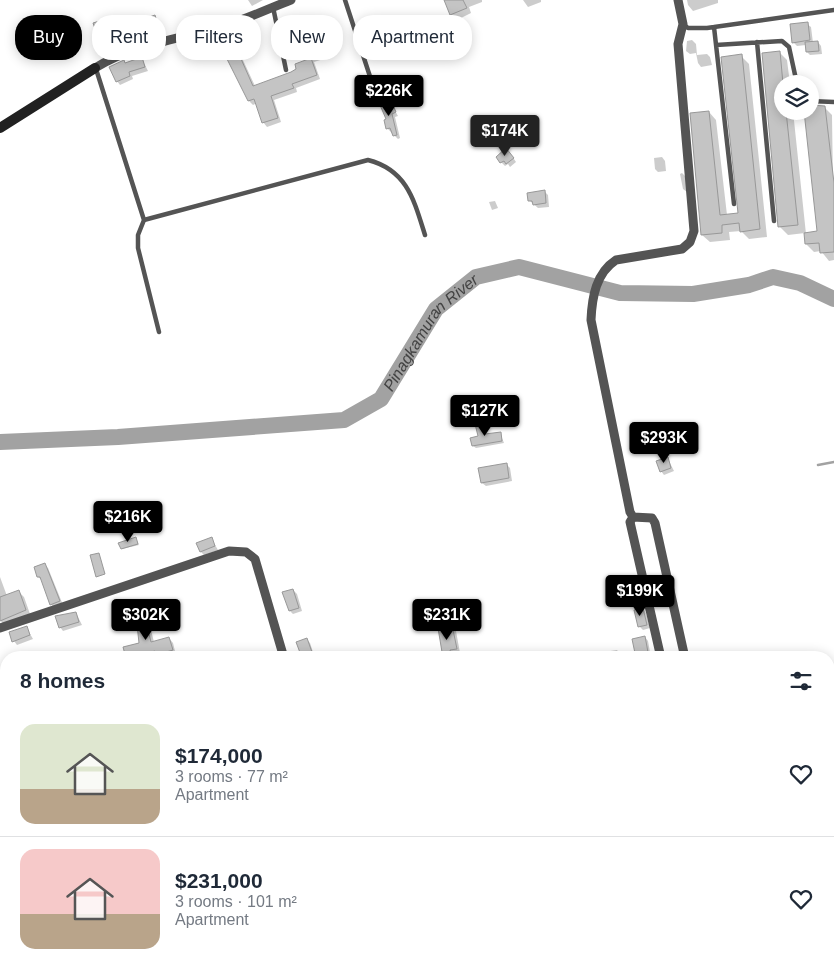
<!DOCTYPE html>
<meta charset="utf-8">
<style>
:root{--surface:#fff;--page:#f2f2f3;--text:#1f2937;--muted:#747a83;--line:#e0e1e3;--accent:#000}
body{margin:0;font-family:Arial,sans-serif;background:var(--page);color:var(--text);height:100vh;display:flex;flex-direction:column;font-size:19px;white-space:nowrap}
*{box-sizing:border-box;margin:0}
p{font-size:16px;color:var(--muted)}
.icon{flex:none;width:28px;height:28px;fill:none;stroke:currentColor;stroke-width:2;stroke-linecap:round;stroke-linejoin:round}
.map{position:relative;flex:1;overflow:hidden}
.sheet{position:absolute;left:0px;top:651px;width:835px;height:321px;display:flex;flex-direction:column;background:var(--surface);border-radius:20px 20px 0 0;box-shadow:0 2px 12px #0003}
.sheet>*{flex:none}
.top-card{position:absolute;left:15px;top:15px;width:500px;height:45px;display:flex;gap:10px}
.tools{position:absolute;left:774px;top:75px;display:grid;gap:10px}
.tools a{display:grid;place-items:center;width:45px;height:45px;border-radius:50%;background:var(--surface);box-shadow:0 2px 12px #0003;font-size:25px}
.price{position:absolute;translate:-50% -42px;padding:0 11px;border-radius:5px;background:var(--accent);color:#fff;font-size:16px;line-height:32px;filter:drop-shadow(0 1px 2px #0008)}
.price::after{content:'';position:absolute;left:50%;top:30px;width:15px;height:11px;margin-left:-8px;background:inherit;clip-path:polygon(0 0,100% 0,50% 100%)}
.price.selected{background:#222;color:#fff}
ul{padding:0;list-style:none}
li{display:flex;align-items:center;gap:15px;height:125px;padding:0 20px}
li+li{border-top:1px solid var(--line)}
li span{display:grid;place-items:center;flex:none;width:140px;height:100px;border-radius:15px;color:#555}
li>.icon{margin-inline-start:auto}
span .icon{width:60px;height:60px;fill:#fffc;stroke-width:1}
li b{font-size:21px}
h2{display:flex;justify-content:space-between;align-items:center;height:60px;padding:0 20px;font-size:21px}
.pill{padding:0 18px;border-radius:20px;background:var(--surface);box-shadow:0 2px 12px #0003;font-size:18px;line-height:45px}
.pill.selected{background:var(--accent);color:#fff}
.map>svg:first-child{display:block}
.shadow{fill:#0003}
.lines{fill:none;stroke-linecap:round;stroke-linejoin:round}
.stream{stroke:#a2a2a2;stroke-width:2.5}
.river{stroke:#a2a2a2;stroke-width:16}
.building{fill:#c4c4c4;stroke:#989898}
.lane{stroke:#545454;stroke-width:4.5}
.street{stroke:#545454;stroke-width:9}
.secondary{stroke:#212121;stroke-width:10}
.labels{text-anchor:middle;stroke-width:4;stroke-linejoin:round;paint-order:stroke}
.water-label{font-size:16px;font-style:italic;fill:#434343;stroke:#fff}
</style>
<div class="map">
<svg width="834" height="972" viewBox="0 0 834 972">
<rect width="100%" height="100%" fill="#fff"/>
<path class="shadow" d="M248,0H263L252,6Z
M446,0H482V2L469,7L471,13L457,20L451,14Z
M523,0H541V2L528,7Z
M687,0H718V3L693,11L688,5Z
M155,17L162,32L153,35L149,32Z
M106,21L109,24L115,43L104,46L101,43L95,24Z
M807,24L811,27L813,43L818,42L821,46L822,54L810,55L807,52L806,45L797,46L793,42Z
M320,25L325,31L333,56L314,62L320,79L296,88L297,92L274,100L281,122L267,127L263,122L257,103L253,105L249,101L226,33L242,58L255,86L298,70L296,65L312,59L310,56L309,34Z
M692,40L696,44L697,55L707,54L710,57L712,65L701,67L698,63L696,53L690,54L686,51L687,41Z
M779,52L787,60L790,84H782V111H793L806,234L819,232L810,106L824,107L832,115L834,260L829,261L821,251L814,252L806,244L805,233L788,235L780,227Z
M741,56L749,64L767,237L749,239L741,231L729,232L730,240L710,242L702,235L709,112L716,120L727,215L739,214Z
M142,59L148,71L132,76L133,79L120,85L117,81L125,64Z
M390,102L398,116L395,117L400,138L398,139L387,128Z
M510,153L516,162L510,167L508,164L505,166L501,162Z
M662,157L665,161L666,171L658,172L655,169L654,158Z
M682,173L686,177L687,192L683,189L680,174Z
M545,192L548,195L549,207L538,208L529,200Z
M495,201L498,208L492,210L489,202Z
M482,424L487,435L500,433L504,443L476,448L473,446L479,437Z
M668,459L674,471L664,475L661,471Z
M506,464L510,468L512,481L486,486L482,483L480,469Z
M211,538L218,550L204,555L201,552Z
M136,539L139,545L122,549Z
M44,565L48,568L63,605L54,608L51,604L43,581L38,577Z
M0,577L7,596L19,592L24,597L30,614L5,626L0,620Z
M293,590L297,594L302,611L293,614L290,611Z
M643,609L646,613L650,628L643,630L639,626Z
M76,613L82,625L63,631L60,627Z
M148,614L152,619L155,629L151,630L154,642L169,638L173,643L176,655L166,658L159,656L127,658L141,644Z
M452,626L456,631L460,653L454,655L455,658H445Z
M26,627L33,639L17,645L14,641Z
M645,637L648,641L651,658H637Z
M306,639L310,643L315,658H303Z
M617,650L623,658H605L604,652Z
M164,966H175L177,972H166Z
M240,966H257L252,968L254,972H242Z"/>
<g class="lines">
<path class="stream" d="M818,465L834,462
M829,793H834
M377,972L385,966"/>
<path class="river" id="s1" d="M0,442L118,437L344,420L381,399L436,309L476,277L519,267L620,293L693,294L749,285L773,277L800,283L834,299"/>
</g>
<path class="building" d="M444,0H463L467,8L450,15Z
M155,15L159,29L148,32L144,19Z
M106,19L112,39L100,43L93,23Z
M808,22L810,40L792,43L790,24Z
M320,24L328,50L309,57L302,35L308,33L306,28Z
M226,32L238,52L253,86L291,72L296,69L295,64L311,58L317,75L292,84L294,88L271,96L278,118L262,123L254,99L248,101L215,35Z
M818,41L819,51L806,52L805,42Z
M780,51L783,84L782,111H786L798,225L778,227L762,53Z
M742,54L760,229L740,232L739,223L722,225V233L701,235L690,113L709,111L720,215L738,213L721,57Z
M142,57L145,67L129,72L130,76L116,82L109,67L124,60L125,63Z
M391,101L396,112L392,114L397,135L393,136L390,128L386,129L384,120L386,119L380,105Z
M810,105L825,106L834,183V252L820,253L819,243L805,244L804,233L817,231L804,111H810Z
M506,148L514,158L506,164L504,161L500,163L496,157Z
M545,190L546,203L533,205L532,201H528L527,193Z
M482,422L485,434L501,432L502,441L472,446L470,438L478,436L475,424Z
M668,457L671,468L660,472L656,461Z
M507,463L509,478L481,483L478,468Z
M136,537L138,544L121,549L118,543Z
M212,537L215,546L200,552L196,543Z
M99,553L105,574L96,577L90,555Z
M45,563L60,601L50,605L40,577H37L34,567Z
M293,589L299,608L289,611L282,592Z
M19,590L26,610L0,621V597Z
M643,608L647,625L638,627L634,610Z
M76,612L79,622L59,628L55,616Z
M148,613L151,625L147,626L151,642L169,637L173,650L156,655L155,651L140,655V658H126L123,647L139,643L136,615Z
M452,625L457,649L450,650L452,658H443L438,628Z
M27,626L30,635L12,642L9,632Z
M645,636L649,658H636L632,639Z
M307,638L313,655L302,658L296,642Z"/>
<g class="lines">
<path class="lane" d="M345,0L378,101
M273,7L286,70
M683,24L688,28H707L834,10
M714,27L734,204
M757,42L774,221
M716,45L782,41L789,47L797,84
M96,69L144,220L368,160C407,170 414,200 425,235
M810,101L834,102
M144,220L138,235V248L159,332
M140,966L142,972"/>
<path class="street" d="M678,0L683,24L678,44L694,231L690,242L682,249L616,260C596,273 592,297 591,320L630,512L633,517L652,518L655,523L685,658
M95,68C135,43 182,39 227,25C249,18 270,8 291,0
M633,517L630,522L661,658
M0,628L229,551L246,552L255,559L284,658
M829,714L834,713
M0,887L6,885
M0,943L6,962
M7,966L9,972
M561,966L563,972
M458,972L459,966"/>
<path class="secondary" d="M0,128L95,68"/>
</g>
<g class="labels">
<g class="water-label">
<text dy="6" stroke="none"><textPath href="#s1" startOffset="471">Pinagkamuran River</textPath></text>
</g>
</g>
</svg>
<div class="tools">
<a><svg class="icon" aria-label="layers" viewBox="0 0 24 24"><path d="M12 4l9 5-9 5-9-5zM3 14l9 5 9-5"/></svg></a>
</div>
<b class="price" style="left:389px;top:117px">$226K</b>
<b class="price selected" style="left:505px;top:157px">$174K</b>
<b class="price" style="left:485px;top:437px">$127K</b>
<b class="price" style="left:664px;top:464px">$293K</b>
<b class="price" style="left:128px;top:543px">$216K</b>
<b class="price" style="left:640px;top:617px">$199K</b>
<b class="price" style="left:146px;top:641px">$302K</b>
<b class="price" style="left:447px;top:641px">$231K</b>
<div class="top-card">
<a class="pill selected">Buy</a>
<a class="pill">Rent</a>
<a class="pill">Filters</a>
<a class="pill">New</a>
<a class="pill">Apartment</a>
</div>
<section class="sheet">
<h2>8 homes<svg class="icon" aria-label="filters" viewBox="0 0 24 24"><path d="M4 7h16M4 17h16"/><circle cx="9" cy="7" r="2"/><circle cx="15" cy="17" r="2"/></svg></h2>
<ul>
<li><span style="background:linear-gradient(#dfe7d0 65%,#b9a48a 0)"><svg class="icon" aria-label="home" viewBox="0 0 24 24"><path d="M3 11l9-7 9 7M6 9v11h12V9"/></svg></span><div><b>$174,000</b><p>3 rooms · 77 m²</p><p>Apartment</p></div><svg class="icon" aria-label="heart" viewBox="0 0 24 24"><path d="M12 20l-8-8c-3-5 5-10 8-4 3-6 11-1 8 4z"/></svg></li>
<li><span style="background:linear-gradient(#f6c9c9 65%,#b9a48a 0)"><svg class="icon" aria-label="home" viewBox="0 0 24 24"><path d="M3 11l9-7 9 7M6 9v11h12V9"/></svg></span><div><b>$231,000</b><p>3 rooms · 101 m²</p><p>Apartment</p></div><svg class="icon" aria-label="heart" viewBox="0 0 24 24"><path d="M12 20l-8-8c-3-5 5-10 8-4 3-6 11-1 8 4z"/></svg></li>
</ul>
</section>
</div>
